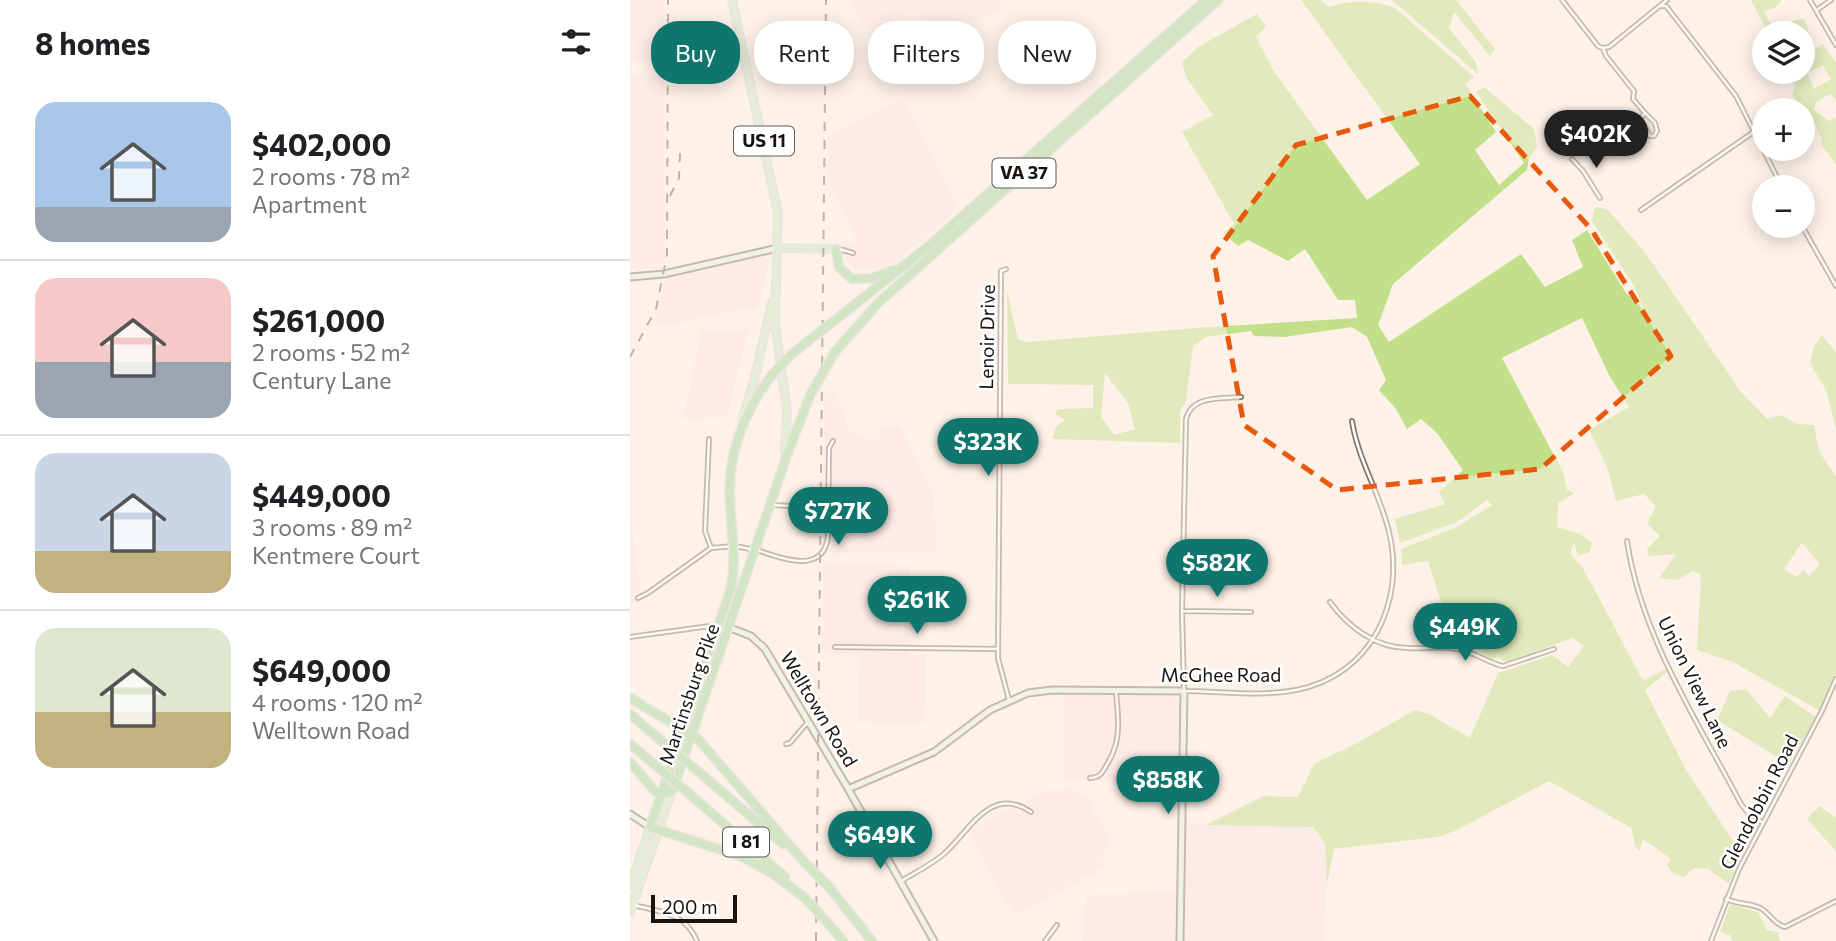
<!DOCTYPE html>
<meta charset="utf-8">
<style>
:root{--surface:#fff;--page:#f6f6f6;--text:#202124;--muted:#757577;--line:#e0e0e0;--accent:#0f766e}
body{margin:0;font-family:Commissioner,sans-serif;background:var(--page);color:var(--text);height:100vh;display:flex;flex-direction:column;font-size:26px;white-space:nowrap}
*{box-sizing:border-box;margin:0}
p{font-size:23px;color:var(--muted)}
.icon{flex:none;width:38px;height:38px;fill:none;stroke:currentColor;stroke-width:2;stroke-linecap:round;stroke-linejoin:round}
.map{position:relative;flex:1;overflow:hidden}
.sheet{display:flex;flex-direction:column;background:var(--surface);width:630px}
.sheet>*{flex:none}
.guide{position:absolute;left:21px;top:21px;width:665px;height:63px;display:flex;gap:14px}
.tools{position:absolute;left:1122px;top:21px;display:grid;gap:14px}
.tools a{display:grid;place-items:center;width:63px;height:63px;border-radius:50%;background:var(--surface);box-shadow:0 4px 18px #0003;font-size:35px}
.scale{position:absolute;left:21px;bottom:18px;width:86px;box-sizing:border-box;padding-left:7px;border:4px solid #18130f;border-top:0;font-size:19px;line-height:24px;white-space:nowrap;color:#18130f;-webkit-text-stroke:5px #fff;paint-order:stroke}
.price{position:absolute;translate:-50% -60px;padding:0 16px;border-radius:24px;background:var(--accent);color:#fff;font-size:23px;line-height:46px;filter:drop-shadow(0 2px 4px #0008)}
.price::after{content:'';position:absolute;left:50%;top:42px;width:21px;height:16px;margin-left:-10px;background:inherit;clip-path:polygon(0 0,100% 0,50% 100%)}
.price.active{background:#222;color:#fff}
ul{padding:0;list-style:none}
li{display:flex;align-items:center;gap:21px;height:175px;padding:0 35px}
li+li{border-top:2px solid var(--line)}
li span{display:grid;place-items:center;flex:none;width:196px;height:140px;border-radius:21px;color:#555}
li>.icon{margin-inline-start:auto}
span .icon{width:84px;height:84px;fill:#fffc;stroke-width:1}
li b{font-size:30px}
h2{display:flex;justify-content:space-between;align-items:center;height:84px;padding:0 35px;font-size:30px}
.pill{padding:0 24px;border-radius:28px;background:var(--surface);box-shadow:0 4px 18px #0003;font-size:24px;line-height:63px}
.pill.active{background:var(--accent);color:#fff}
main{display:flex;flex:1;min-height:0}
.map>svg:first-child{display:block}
.industrial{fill:#fde2e8}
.green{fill:#c2df8a;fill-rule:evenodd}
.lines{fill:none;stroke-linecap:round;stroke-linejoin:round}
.street-casing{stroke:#84766c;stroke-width:6}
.secondary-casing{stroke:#84766c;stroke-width:9}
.primary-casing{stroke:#d5d5d4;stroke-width:10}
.highway-casing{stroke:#d5d5d4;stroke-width:11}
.street{stroke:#fff;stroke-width:2.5}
.secondary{stroke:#e3f2e1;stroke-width:5}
.primary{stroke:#c7e5c4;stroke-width:6}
.highway{stroke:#a2d49c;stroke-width:8}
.rail{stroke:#716963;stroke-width:2;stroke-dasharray:9 9;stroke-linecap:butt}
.highway-bridge-casing{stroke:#d5d5d4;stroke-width:11;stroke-linecap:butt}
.highway-bridge{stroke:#a2d49c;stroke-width:8}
.marked{fill:none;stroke:#e8590c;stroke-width:5;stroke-dasharray:14 9;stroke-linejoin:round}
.labels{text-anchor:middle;stroke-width:5;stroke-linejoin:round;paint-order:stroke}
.shield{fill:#fff;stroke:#5d5a57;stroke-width:2}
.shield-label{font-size:18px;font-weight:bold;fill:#18130f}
.street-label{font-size:19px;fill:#18130f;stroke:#fff}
</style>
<main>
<section class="sheet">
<h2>8 homes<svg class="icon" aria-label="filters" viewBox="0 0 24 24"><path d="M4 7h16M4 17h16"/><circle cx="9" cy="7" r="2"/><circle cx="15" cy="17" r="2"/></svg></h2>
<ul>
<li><span style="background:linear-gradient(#a9c7e8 75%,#9aa5b1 0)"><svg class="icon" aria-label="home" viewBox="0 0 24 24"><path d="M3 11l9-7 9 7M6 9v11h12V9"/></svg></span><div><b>$402,000</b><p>2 rooms · 78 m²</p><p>Apartment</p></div></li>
<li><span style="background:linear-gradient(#f6c9c9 60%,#9aa5b1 0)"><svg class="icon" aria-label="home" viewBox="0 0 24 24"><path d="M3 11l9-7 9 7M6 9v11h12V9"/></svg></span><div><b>$261,000</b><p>2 rooms · 52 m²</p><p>Century Lane</p></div></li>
<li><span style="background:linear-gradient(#c9d6e8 70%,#c2b280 0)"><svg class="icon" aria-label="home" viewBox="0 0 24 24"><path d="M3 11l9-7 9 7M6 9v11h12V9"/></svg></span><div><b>$449,000</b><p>3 rooms · 89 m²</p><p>Kentmere Court</p></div></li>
<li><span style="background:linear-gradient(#dfe7d0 60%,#c2b280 0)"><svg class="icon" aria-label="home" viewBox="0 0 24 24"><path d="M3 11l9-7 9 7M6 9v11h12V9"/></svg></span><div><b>$649,000</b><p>4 rooms · 120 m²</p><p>Welltown Road</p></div></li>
</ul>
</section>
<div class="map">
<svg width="1206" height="941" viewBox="0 0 1206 941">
<rect width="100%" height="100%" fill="#fef2e8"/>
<path class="industrial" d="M0,0H35L33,61L0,60Z
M221,0H371V12L301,34L287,11H282L231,28Z
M34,74L35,257L32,269H0V77Z
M273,99L328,209L266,263L250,269L223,268L217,261L212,244H228L197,177L198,137Z
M125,257H135L140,260L128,306L120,311L108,310L58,320L42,326H31L24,322L37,277Z
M72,329L118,331L97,417L53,419Z
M201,390L214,413L219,432L246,442L251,438L250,427L270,426L276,436L304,495L306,553H193L194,397Z
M0,513L12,602L0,604Z
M193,565L280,566L279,655H296L295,723L228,722L229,655L192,654Z
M434,692L544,695L550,702L545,784L433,779Z
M438,786L458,799L479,839L477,850L471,856L476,867L383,915L339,831L422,788L425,793Z
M554,823L683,827L695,843L697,883L694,941H554Z
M547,892L546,941H452L456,898L460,895Z"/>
<path class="green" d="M671,0H690L699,7C720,0 745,0 765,8L844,77L835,84L866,132L845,150L869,185L894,163L846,92L854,87L904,129L907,148L899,158L897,170L763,284L748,325L759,342L891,254L915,287L953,267L942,240L957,230L996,293L1013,308L1004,286L962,221L965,207L977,209L1014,251L1111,392L1137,419L1150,415L1169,424L1184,425L1189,451L1206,477V674L1190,711L1103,662L1067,650L1071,575L1063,571L1047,580L1029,578L1046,554L1019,556L1017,549L1030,536L1017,523L1026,506L1014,494L986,501L977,467L959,430L999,407L980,377L952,318L872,358L933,472L937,490L945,493L928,503L927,527L950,534L963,543L959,552L948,556L944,543L940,553L953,568L1013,681L1036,669L1037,672L1015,690L1056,770L1111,853L1099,884L1078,869L1064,868L1054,877L1043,873L1037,865L1041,859L1013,839L1010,851L1006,848L1001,828L919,781L825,831L807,837L704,849L697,883L695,843L683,827L575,825L634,796L668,797L684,764L725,744L785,710L799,714L840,738L868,673L922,655L938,667L954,646L943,638L877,662L867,657L863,660L848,651L853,644L865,650L872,631L814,611L798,561L772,565L771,549L827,527L862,505L857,500L827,522L770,543L765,519L815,504L809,492L833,470L807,433L791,419L777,429L766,409L749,390L756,380L737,337L722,327L654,337L624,336L621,331L576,337L563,346L556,402L550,411V443L422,439L426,427L435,420L425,414L428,409L463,408V385L378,384L377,291L388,339L397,342L579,327L727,318L725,300H708L675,249L658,261L618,240L608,246L593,233L604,224L552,132L583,115L556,77L552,62L568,47L627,14L636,26L626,37L643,70L737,200L790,164ZM475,373L498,403L505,429L484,435L471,417ZM1172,543L1190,564L1179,576L1173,570L1167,577L1154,569Z
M762,0H826L865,49L860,56L824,12L819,28L846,62L848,74Z
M1121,0H1152L1145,8L1134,11L1142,28L1174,18L1179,33L1173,36L1172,33H1138Z
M1193,44L1206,62V100L1200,94L1186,102L1184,110L1199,121L1206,117V165L1191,144L1192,139L1176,107L1168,103L1162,94L1165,85L1157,72H1172L1173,56ZM1193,65L1201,79L1184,89L1177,73Z
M1192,335L1206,352V429L1196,390L1180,363L1183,348Z
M1116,689L1140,718L1155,696L1186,717L1159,764L1087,720L1100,691Z
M1189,806L1206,818V851L1177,819Z
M1100,904L1128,912L1137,930L1147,932L1151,941H1103L1100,935L1090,932Z"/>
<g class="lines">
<g class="street-casing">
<path id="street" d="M932,0L968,46L973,48L976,56L1004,91L1003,99L1015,113
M1180,0L1206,45
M1030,6H1036L1106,96L1152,187
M1187,10L1201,0
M973,48L979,47L1037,0
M1015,113L1025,123L1027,131L1024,136H1020L1010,119Z
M942,159L953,171L970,198
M1011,210L1125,131
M1172,226L1206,286
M209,249L223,253
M376,269L371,271L368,658L379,700
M611,397C590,399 562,395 556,419L552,611L554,691C590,691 630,697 666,690C741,676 776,602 759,532C750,493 728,460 722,421
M79,439L75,531L81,548
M142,505L199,508
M997,541C1011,636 1067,720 1111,804L1118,813L1133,823
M127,550C150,558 194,576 198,536L199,448L203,441
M8,598L18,593L81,548L104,546L121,549
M700,602C718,627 746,648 778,648C795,649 811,646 827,649C845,652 860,664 873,666L924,649
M552,611L621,612
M0,637L87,625
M205,647L368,649
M156,744L160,743L177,723
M460,778C473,777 473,770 479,761C492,738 488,717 486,691
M271,881C286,872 305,863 317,851C341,828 362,785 401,812
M1096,899C1107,904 1125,904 1132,909C1141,915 1144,924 1155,927L1206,901
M4,905C30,912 55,912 67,941
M415,941L427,925
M1081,941L1109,869L1192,711L1206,679"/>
</g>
<g class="secondary-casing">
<path id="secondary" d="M0,277L34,274L148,248
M98,627L121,636L135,649L216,785L304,941
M218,789L304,752L360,710L398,693L422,690L554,691L550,941
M0,814L20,827"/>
</g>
<g class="primary-casing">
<path id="primary" d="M102,0L148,213L145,324L157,410L155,452
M148,248L206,249
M113,417L124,381L142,302
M0,886L20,827
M0,912L42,791"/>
</g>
<g class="highway-casing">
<path id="highway" d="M206,249L209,267L222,279L242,278L264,270
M209,317L300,245L576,0
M205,352L248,303L588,0
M162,354L178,341
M142,375C114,412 97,453 100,501C101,531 107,558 101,588L20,827L110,856L140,872L174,897
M0,698L67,738L176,864
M0,714L36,745
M0,744L31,770
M0,762L26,792L32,794
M63,767L153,844
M56,791L155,877
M32,794L39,793L43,789L158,452L181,393
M199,887L242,941
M197,922L213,941"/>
</g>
<use href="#street" class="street"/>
<use href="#secondary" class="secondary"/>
<use href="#primary" class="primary"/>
<use href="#highway" class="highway"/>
<path class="rail" d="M40,196L49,178L50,153
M0,357L26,309L37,255L38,0
M186,941L196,0"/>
<g class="highway-bridge-casing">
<path id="highway-bridge" d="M178,341L209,317
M142,375L162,354
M181,393L205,352
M36,745L63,767
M31,770L56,791
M176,864L199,887
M174,897L197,922"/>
</g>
<use href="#highway-bridge" class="highway-bridge"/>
</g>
<path d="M0 0H1206V941H0ZM840,96L961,229L1041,356L910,469L707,490L614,425L583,256L666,145Z" fill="#fef2e8" fill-opacity=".55" fill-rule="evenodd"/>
<path class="marked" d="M840,96L961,229L1041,356L910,469L707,490L614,425L583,256L666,145Z"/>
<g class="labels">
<g class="shield">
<rect x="104" y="126.5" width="60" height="29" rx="5"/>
<rect x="362.5" y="158.5" width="63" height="29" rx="5"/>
<rect x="93" y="827.5" width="46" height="29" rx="5"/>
</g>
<g class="shield-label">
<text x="134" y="147">US 11</text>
<text x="394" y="179">VA 37</text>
<text x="116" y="848">I 81</text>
</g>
<g class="street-label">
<text transform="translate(357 337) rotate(-89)" y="7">Lenoir Drive</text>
<text x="591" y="682">McGhee Road</text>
<text transform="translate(1065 682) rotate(64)" y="7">Union View Lane</text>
<text transform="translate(59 694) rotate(-71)" y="7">Martinsburg Pike</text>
<text transform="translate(189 709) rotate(59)" y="7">Welltown Road</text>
<text transform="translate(1129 802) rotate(-63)" y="7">Glendobbin Road</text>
</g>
</g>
</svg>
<div class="tools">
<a><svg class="icon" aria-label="layers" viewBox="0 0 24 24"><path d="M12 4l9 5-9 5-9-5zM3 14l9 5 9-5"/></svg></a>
<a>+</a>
<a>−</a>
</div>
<div class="scale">200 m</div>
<b class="price active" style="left:966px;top:170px">$402K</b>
<b class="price" style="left:358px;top:478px">$323K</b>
<b class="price" style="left:208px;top:547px">$727K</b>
<b class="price" style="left:587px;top:599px">$582K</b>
<b class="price" style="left:287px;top:636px">$261K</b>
<b class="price" style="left:835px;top:663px">$449K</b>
<b class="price" style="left:538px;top:816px">$858K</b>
<b class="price" style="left:250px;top:871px">$649K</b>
<div class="guide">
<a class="pill active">Buy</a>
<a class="pill">Rent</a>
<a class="pill">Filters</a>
<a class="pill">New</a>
</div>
</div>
</main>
